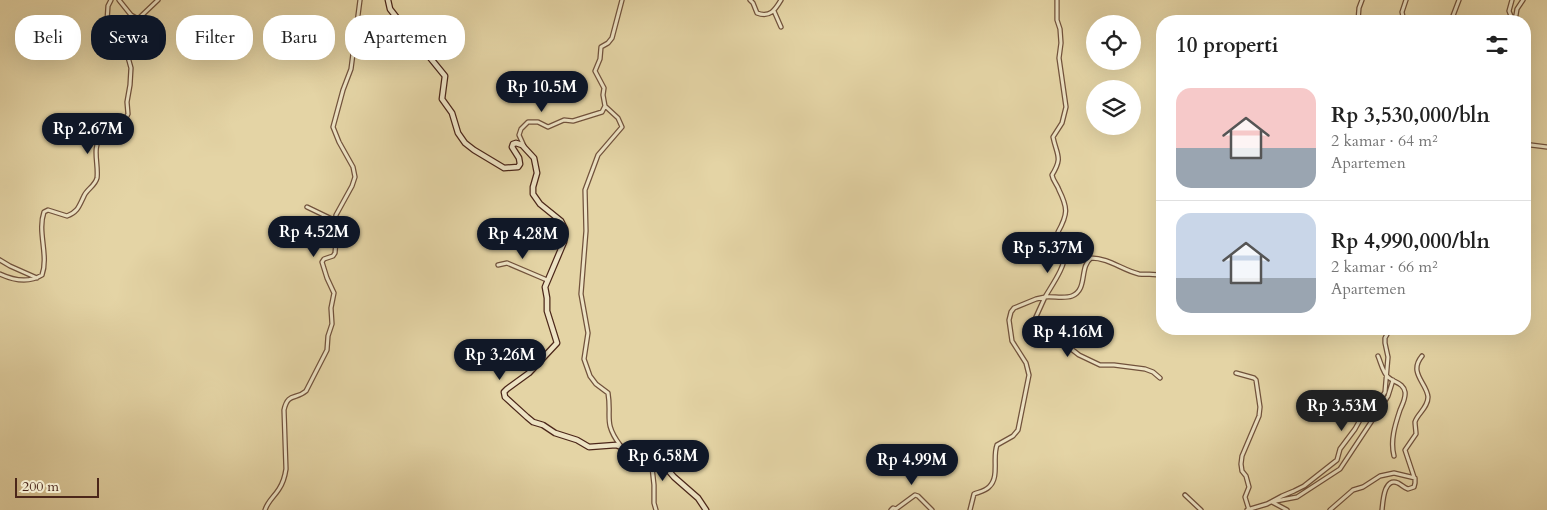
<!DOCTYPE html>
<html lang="id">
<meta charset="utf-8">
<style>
:root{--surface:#fff;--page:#f6f6f6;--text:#222;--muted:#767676;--line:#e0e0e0;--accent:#111827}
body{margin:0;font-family:Cardo,serif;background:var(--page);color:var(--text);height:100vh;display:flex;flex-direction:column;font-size:19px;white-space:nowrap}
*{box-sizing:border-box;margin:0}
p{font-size:16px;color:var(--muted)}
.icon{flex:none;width:28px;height:28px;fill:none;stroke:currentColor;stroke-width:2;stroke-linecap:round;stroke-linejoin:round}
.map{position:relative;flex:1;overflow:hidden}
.side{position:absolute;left:1156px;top:15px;width:375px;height:320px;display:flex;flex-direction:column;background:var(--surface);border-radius:20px;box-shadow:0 5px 20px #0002}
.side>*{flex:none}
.hud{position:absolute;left:15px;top:15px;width:475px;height:45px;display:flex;gap:10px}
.tools{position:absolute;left:1086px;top:15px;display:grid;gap:10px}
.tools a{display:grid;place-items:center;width:55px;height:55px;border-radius:50%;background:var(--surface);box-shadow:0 5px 20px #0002;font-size:25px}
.scale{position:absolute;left:15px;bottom:12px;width:84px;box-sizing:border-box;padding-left:5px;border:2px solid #4b2619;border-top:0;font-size:14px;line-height:18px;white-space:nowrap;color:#4b2619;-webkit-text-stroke:4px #ede3c4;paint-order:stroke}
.price{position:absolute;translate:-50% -42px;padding:0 11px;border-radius:18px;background:var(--accent);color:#fff;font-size:16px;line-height:32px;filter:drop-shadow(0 1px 2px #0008)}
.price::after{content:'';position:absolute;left:50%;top:30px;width:15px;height:11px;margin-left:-8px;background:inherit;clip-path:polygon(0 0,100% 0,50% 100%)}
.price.on{background:#222;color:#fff}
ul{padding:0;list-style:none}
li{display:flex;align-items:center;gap:15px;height:125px;padding:0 20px}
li+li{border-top:1px solid var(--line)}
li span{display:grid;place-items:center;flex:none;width:140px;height:100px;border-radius:15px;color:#555}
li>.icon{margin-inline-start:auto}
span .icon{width:60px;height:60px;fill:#fffc;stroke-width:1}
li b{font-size:21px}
h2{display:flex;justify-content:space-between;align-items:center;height:60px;padding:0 20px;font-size:21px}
.pill{padding:0 18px;border-radius:20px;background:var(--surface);box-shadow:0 5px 20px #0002;font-size:18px;line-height:45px}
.pill.on{background:var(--accent);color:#fff}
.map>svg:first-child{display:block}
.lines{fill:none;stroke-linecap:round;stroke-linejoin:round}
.street-casing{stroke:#71523c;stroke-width:5.5}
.secondary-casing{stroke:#4b2619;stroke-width:7}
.street{stroke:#ede3c4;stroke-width:3}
.secondary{stroke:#ede3c4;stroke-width:4.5}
</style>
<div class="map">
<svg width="1547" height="510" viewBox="0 0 1547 510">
<rect width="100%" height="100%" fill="#e4d4a5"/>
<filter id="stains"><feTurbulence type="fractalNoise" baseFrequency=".004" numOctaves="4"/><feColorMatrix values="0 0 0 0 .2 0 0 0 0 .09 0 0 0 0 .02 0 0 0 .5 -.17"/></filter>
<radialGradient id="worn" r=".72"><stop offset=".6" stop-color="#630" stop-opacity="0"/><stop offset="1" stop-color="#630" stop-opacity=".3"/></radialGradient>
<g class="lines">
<g class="street-casing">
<path id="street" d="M119,0L131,15L138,19L158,0
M750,0L753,3L757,13C770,18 775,10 781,0
M1512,0L1509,11L1513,21
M774,11L781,27
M1358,21L1359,8L1362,0
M1404,21L1402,12L1406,0
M1451,21L1459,0
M1515,21L1517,9L1523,0
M1525,145H1531L1547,147
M524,146L519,135L521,129L528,122H538L548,127L564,120L573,121L602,112L605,106
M307,207L336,221
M0,260L10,266L37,278
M498,265L507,263L547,280
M0,274C13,280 29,283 42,275C49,255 37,232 44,212L48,210L67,216C78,212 79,206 84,196C87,189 95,186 97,178C99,164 91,147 102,136C106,132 114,132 120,129L128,114L127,102L130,85L131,68L123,39L107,21L108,6L111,0
M1378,356C1381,363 1383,373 1388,377C1394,383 1403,382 1405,392C1406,398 1402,405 1400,410C1395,425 1390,441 1394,456
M1236,373L1254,378L1256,380L1260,407L1259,416L1242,456L1241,464L1242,471L1246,476L1249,487L1245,497L1249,510
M1160,378L1153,372L1145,369L1114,365H1100L1079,355L1070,348L1040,334L1036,327L1035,319L1045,297C1053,296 1064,299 1072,296C1088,290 1079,267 1091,258C1109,258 1122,270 1139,274C1147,275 1155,273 1162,276
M620,445C603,422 612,417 608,393L596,384L590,376L584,359L588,333L581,294L586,231L585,190L598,155L622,127L618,118L605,106L603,95L604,88L595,71L600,59L601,47L608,43L612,38L622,0
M651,458L654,485V503L656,510
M1414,477L1405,450L1416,434C1416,431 1415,425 1415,422C1417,414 1428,408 1428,397C1427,383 1408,373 1422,356
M1185,495L1201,510
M1276,501L1297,497L1340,469L1383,404L1388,396L1393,380
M1272,502L1287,510
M265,510C268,501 274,497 279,489C283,483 285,476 286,469L284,410C288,392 296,400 306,391L327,350L328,336L332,324L331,308L334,293L327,278L322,262L324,259L333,256L335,253L336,241L334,232L336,215L352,186L355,177L353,167L339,142L333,127L343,90L351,69L360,0
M891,510L893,508L896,509L915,495L918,496L932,510
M970,510L974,494C979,492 985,491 989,487C1000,477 992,458 997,445L1013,436L1018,430L1029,375L1026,363L1012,341L1009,320L1011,312L1014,308L1036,299L1045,297C1052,285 1066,266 1065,252C1064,245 1059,239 1058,232C1068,214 1068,208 1059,190C1057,184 1053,181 1052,175C1063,157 1057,156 1053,137L1062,123L1066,107L1059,58L1061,43L1060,29L1057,20V0
M1247,510L1267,504L1282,496L1294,491L1304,486L1337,460L1340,449L1355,429L1365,411L1379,402L1385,392L1388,357L1385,343V338L1390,329
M1330,510L1353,490L1363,487L1380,476L1394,473L1415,478V483L1414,487L1408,489C1404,488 1402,485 1398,483C1384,477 1383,501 1382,510"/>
</g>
<g class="secondary-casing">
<path id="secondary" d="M388,0L390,9L397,18L396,33L411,41L423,49L445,76L442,99L452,113L458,133L465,143L474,150L504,168L518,167L520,164L519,158L512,147L513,144L516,143L522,145L534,158L537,173L533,187V194L540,204L561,221L565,229L564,242L545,287L547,298V311L557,343L529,373L507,389L504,392L505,397L527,417L533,422L543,425L555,433L577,440L589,447L616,445L661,462L674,477L698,498L706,510"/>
</g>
<use href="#street" class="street"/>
<use href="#secondary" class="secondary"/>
</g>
<rect width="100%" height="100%" filter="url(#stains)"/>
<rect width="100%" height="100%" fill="url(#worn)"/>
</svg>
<div class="tools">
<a><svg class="icon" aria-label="locate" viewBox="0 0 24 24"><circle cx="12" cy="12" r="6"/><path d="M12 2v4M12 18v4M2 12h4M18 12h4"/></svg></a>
<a><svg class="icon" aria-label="layers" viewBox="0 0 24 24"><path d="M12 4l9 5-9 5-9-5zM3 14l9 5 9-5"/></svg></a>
</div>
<div class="scale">200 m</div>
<b class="price" style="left:542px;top:113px">Rp 10.5M</b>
<b class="price" style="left:88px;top:155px">Rp 2.67M</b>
<b class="price" style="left:314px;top:258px">Rp 4.52M</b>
<b class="price" style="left:523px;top:260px">Rp 4.28M</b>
<b class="price" style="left:1048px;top:274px">Rp 5.37M</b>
<b class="price" style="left:1068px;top:358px">Rp 4.16M</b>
<b class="price" style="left:500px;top:381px">Rp 3.26M</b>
<b class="price on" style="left:1342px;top:432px">Rp 3.53M</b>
<b class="price" style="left:663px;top:482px">Rp 6.58M</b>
<b class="price" style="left:912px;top:486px">Rp 4.99M</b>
<div class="hud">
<a class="pill">Beli</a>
<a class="pill on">Sewa</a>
<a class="pill">Filter</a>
<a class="pill">Baru</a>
<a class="pill">Apartemen</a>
</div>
<section class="side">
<h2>10 properti<svg class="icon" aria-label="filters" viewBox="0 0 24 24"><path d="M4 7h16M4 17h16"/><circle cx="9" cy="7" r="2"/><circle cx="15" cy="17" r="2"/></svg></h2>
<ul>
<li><span style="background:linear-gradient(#f6c9c9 60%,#9aa5b1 0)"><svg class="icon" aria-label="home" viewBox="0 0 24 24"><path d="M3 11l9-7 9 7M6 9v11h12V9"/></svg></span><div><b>Rp 3,530,000/bln</b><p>2 kamar · 64 m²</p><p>Apartemen</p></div></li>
<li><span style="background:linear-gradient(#c9d6e8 65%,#9aa5b1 0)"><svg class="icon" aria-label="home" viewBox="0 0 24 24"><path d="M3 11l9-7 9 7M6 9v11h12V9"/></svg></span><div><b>Rp 4,990,000/bln</b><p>2 kamar · 66 m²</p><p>Apartemen</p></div></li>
</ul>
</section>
</div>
